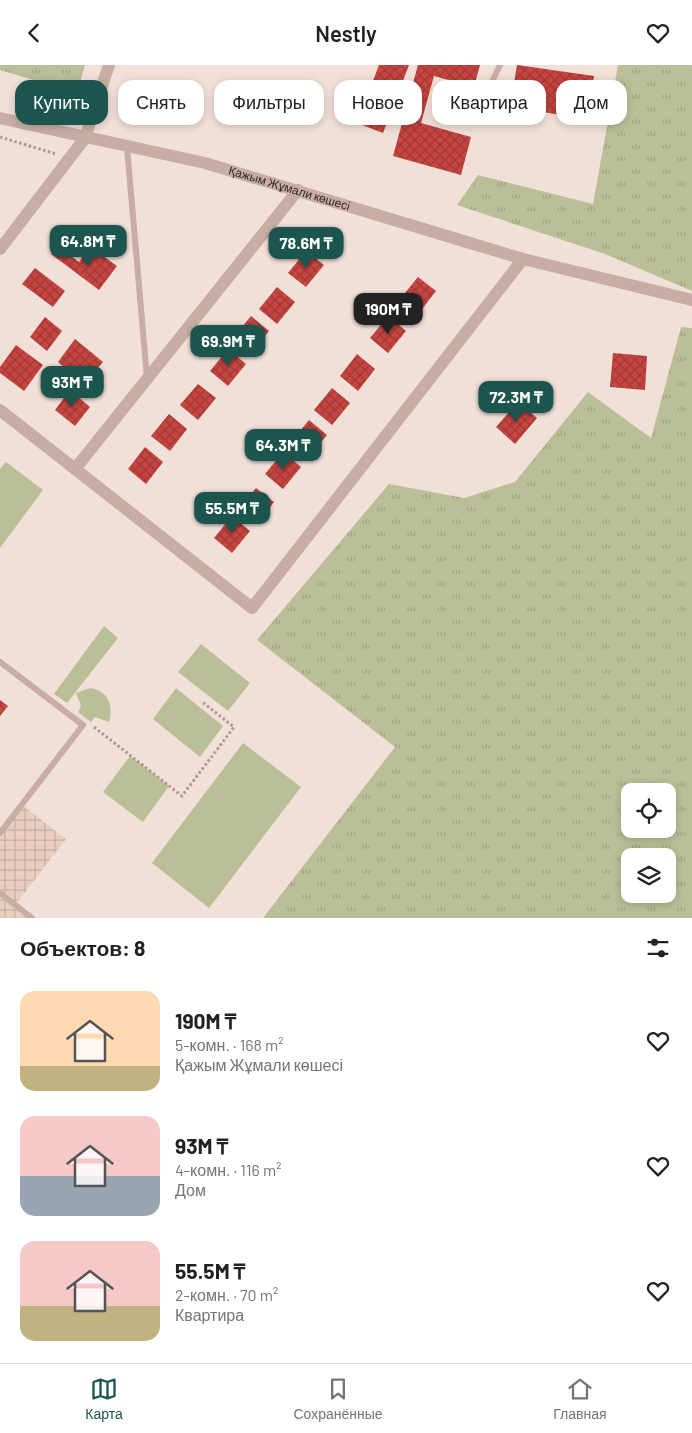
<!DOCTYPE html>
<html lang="ru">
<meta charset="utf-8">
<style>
:root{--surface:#fff;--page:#f6f6f6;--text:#202124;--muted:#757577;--line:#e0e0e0;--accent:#1b554d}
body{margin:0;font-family:Barlow,sans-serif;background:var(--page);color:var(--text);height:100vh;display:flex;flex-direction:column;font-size:19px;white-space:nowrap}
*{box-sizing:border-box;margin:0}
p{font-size:16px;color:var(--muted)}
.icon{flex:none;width:28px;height:28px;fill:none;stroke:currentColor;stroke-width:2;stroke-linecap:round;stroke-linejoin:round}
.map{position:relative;height:853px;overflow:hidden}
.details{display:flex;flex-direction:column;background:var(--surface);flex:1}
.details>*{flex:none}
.guide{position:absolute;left:15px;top:15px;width:662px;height:45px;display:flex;gap:10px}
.controls{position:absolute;left:621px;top:718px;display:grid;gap:10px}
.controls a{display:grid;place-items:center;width:55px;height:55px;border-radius:10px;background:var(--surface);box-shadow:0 2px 8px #0003;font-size:25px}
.price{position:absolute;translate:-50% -42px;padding:0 11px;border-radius:10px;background:var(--accent);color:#fff;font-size:16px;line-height:32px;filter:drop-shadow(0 1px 2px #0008)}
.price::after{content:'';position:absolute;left:50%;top:30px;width:15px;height:11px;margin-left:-8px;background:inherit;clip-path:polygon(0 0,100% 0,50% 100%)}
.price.on{background:#222;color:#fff}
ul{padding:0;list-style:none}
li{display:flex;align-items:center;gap:15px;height:125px;padding:0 20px}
li span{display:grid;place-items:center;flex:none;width:140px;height:100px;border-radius:15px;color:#555}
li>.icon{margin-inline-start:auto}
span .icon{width:60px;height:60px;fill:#fffc;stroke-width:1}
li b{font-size:21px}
h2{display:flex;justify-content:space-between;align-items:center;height:60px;padding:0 20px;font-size:21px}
.tag{padding:0 18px;border-radius:15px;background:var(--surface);box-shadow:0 2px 8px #0003;font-size:18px;line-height:45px}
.tag.on{background:var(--accent);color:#fff}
header{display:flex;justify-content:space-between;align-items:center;height:65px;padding:0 20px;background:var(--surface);font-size:22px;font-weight:600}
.menu{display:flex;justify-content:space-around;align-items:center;height:70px;border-top:1px solid var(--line);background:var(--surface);font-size:14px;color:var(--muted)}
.menu a{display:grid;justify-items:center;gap:2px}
.menu .on{color:var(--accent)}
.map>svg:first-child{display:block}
.grass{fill:url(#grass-tufts);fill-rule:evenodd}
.pitch{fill:#bbbf98}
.plaza{fill:url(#plaza-grid)}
.building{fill:url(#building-cross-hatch)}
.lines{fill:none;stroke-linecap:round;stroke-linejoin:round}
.path{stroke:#b4968e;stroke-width:3;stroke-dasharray:2.5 2.5;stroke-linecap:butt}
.service{stroke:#c8ada4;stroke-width:6}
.minor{stroke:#c8ada4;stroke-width:12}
.labels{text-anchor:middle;stroke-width:5;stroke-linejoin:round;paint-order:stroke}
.street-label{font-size:12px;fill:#342726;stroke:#f9ebe4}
</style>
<header><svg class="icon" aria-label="back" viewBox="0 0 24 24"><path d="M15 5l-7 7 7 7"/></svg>Nestly<svg class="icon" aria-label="heart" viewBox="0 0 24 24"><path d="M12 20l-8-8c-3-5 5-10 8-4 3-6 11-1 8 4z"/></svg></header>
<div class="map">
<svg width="692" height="853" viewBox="0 0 692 853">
<defs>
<pattern id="grass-tufts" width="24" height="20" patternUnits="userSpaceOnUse" patternTransform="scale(1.25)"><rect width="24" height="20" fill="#bbbf98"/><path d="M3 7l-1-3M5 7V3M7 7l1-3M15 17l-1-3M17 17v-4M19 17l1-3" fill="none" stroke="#a1a483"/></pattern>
<pattern id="plaza-grid" width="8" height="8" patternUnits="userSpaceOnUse" patternTransform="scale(1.25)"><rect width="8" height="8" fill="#e9cdbe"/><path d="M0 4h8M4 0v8" fill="none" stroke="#c8b0a3"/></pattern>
<pattern id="building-cross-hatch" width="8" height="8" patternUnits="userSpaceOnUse" patternTransform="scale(1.25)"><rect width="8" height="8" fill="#c64540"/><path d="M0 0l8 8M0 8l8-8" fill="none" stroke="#a23a35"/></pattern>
</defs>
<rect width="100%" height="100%" fill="#f1e0d8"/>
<path class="grass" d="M0,0H85L77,28L0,5Z
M618,0H692V226L605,189L457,140L478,110L593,139Z
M681,262L692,263V853H263L395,682L257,575L389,419L464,433L515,417L588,327L651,373ZM630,726H668V764H630ZM630,791H668V829H630Z"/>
<path class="pitch" d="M6,397L43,425L0,483V404Z
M104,561L118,573L67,638L54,629Z
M201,579L250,618L228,646L178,607Z
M90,623C108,625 114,641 109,657L95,652L91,657L78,647L81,641L76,628Z
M176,623L223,661L200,692L153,654Z
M243,678L301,722L209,843L152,798Z
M130,691L169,721L143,757L103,727Z"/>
<path class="plaza" d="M22,740L66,774L15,840L32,853H0V768Z"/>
<path class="building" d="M379,0H409L383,68L357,58Z
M418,0H480L474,22L434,11L421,58L471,72L461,110L393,91Z
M517,0L594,11L588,55L510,41Z
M57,181L79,197L85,189L90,193L95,185L117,201L99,225L51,189Z
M306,186L324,200L306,222L288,208Z
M35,203L65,226L53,242L22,219Z
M418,212L436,226L419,248L400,234Z
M277,222L295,237L277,259L259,244Z
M251,251L269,266L251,288L233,273Z
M388,251L406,266L388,288L370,273Z
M45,252L62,266L47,286L30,272Z
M75,274L103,297L84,319L58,297Z
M16,280L43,300L24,326L0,308V302Z
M228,284L246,299L228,321L210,306Z
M613,288L647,291L645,325L610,322Z
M357,289L375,304L358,326L340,311Z
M198,319L216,333L198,355L180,340Z
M332,323L350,338L332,360L314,345Z
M70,325L90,342L75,361L55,345Z
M518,337L537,353L515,379L496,362Z
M169,349L187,364L170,386L151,371Z
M309,355L327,370L309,392L291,377Z
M145,382L163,397L146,419L128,404Z
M283,387L301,402L283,424L265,409Z
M256,423L274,437L256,459L238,445Z
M232,451L250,466L232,488L214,473Z
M0,635L8,641L0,651Z"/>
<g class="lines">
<path class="path" d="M60,54L67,36L80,39
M0,72L56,89
M94,662L182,731L234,662L201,636"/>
<path class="service" d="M455,54L490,21L500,0
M127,82L147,313
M0,597L83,660L0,768
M0,828L32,853"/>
<g class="minor">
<path id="s1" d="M0,53L205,98L523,194L692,235"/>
<path d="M0,184L85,73L109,0"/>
<path d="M0,345L252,543L523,194"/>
<path d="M75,404L298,125"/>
</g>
</g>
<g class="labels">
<g class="street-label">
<text dy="4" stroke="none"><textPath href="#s1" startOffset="298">Қажым Жұмали көшесі</textPath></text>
</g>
</g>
</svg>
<div class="controls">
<a><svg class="icon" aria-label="locate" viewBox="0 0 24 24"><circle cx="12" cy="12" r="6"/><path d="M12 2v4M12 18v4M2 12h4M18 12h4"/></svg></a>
<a><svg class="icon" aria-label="layers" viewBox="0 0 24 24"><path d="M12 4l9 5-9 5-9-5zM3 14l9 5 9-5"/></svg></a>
</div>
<b class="price" style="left:88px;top:202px">64.8M ₸</b>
<b class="price" style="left:306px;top:204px">78.6M ₸</b>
<b class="price on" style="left:388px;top:270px">190M ₸</b>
<b class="price" style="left:228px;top:302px">69.9M ₸</b>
<b class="price" style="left:72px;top:343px">93M ₸</b>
<b class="price" style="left:516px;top:358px">72.3M ₸</b>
<b class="price" style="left:283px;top:406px">64.3M ₸</b>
<b class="price" style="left:232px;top:469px">55.5M ₸</b>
<div class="guide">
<a class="tag on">Купить</a>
<a class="tag">Снять</a>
<a class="tag">Фильтры</a>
<a class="tag">Новое</a>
<a class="tag">Квартира</a>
<a class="tag">Дом</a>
</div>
</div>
<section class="details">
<h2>Объектов: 8<svg class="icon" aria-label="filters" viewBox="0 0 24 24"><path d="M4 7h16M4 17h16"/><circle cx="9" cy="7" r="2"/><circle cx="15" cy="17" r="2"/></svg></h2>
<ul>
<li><span style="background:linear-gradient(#ffd9b3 75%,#c2b280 0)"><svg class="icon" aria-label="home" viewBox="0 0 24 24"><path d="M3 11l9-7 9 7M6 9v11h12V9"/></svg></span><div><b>190M ₸</b><p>5-комн. · 168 m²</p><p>Қажым Жұмали көшесі</p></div><svg class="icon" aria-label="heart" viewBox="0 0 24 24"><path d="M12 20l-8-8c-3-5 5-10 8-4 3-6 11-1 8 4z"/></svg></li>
<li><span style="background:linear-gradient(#f6c9c9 60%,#9aa5b1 0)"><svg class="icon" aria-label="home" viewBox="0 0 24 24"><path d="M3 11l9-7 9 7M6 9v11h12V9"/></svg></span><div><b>93M ₸</b><p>4-комн. · 116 m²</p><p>Дом</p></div><svg class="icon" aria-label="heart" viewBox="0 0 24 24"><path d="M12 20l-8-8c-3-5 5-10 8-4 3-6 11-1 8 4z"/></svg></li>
<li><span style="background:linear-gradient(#f6c9c9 65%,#c2b280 0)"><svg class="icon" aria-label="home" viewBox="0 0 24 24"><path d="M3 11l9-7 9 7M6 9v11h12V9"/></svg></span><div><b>55.5M ₸</b><p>2-комн. · 70 m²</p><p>Квартира</p></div><svg class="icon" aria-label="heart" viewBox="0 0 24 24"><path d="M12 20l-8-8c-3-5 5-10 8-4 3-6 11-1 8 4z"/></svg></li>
</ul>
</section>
<nav class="menu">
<a class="on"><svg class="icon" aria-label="map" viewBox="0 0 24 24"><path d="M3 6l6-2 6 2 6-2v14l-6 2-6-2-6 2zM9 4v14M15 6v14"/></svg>Карта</a>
<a><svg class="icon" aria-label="saved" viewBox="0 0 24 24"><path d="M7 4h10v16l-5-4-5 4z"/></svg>Сохранённые</a>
<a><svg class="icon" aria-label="home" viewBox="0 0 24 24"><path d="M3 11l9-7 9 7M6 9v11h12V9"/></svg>Главная</a>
</nav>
